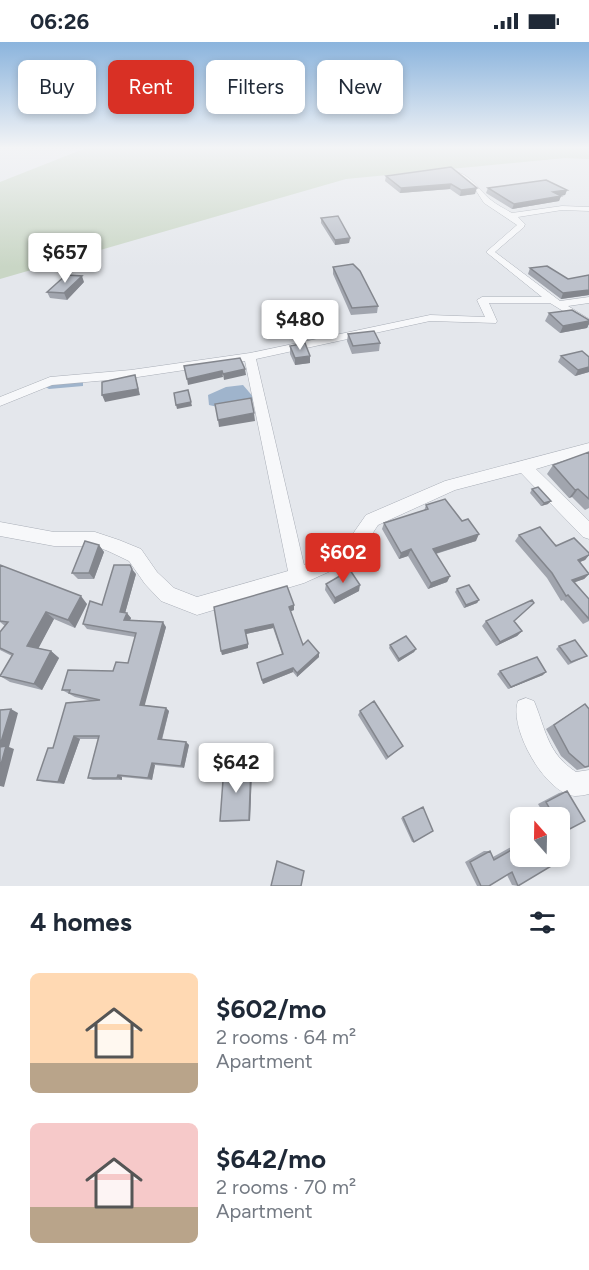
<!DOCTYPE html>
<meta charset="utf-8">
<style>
:root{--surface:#fff;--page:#f6f6f7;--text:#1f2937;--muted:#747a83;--accent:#d93025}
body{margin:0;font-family:Figtree,sans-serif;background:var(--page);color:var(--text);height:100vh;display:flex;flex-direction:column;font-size:22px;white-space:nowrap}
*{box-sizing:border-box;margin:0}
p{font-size:20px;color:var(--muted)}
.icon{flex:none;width:33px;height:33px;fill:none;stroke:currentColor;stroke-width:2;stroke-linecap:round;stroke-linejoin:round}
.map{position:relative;height:844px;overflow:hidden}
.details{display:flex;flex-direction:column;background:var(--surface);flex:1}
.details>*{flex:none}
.guide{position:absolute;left:18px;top:18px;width:554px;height:54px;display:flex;gap:12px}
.needle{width:39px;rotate:340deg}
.tools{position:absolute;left:510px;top:765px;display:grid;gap:12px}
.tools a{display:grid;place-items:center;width:60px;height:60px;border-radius:9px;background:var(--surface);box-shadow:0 3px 9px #0003;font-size:30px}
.price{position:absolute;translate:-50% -51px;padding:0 14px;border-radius:6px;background:#fff;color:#222;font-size:20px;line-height:39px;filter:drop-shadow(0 2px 3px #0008)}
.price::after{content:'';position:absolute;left:50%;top:36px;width:18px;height:14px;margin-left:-9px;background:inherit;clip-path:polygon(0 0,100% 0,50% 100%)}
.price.selected{background:var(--accent);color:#fff}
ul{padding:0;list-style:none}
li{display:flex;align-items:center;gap:18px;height:150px;padding:0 30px}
li span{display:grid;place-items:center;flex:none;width:168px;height:120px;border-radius:9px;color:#555}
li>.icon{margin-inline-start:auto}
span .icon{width:72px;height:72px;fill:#fffc;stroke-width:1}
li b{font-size:26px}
h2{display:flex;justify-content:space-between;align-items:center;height:72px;padding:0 30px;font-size:26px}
.pill{padding:0 21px;border-radius:9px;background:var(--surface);box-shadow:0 3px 9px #0003;font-size:21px;line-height:54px}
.pill.selected{background:var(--accent);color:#fff}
.status{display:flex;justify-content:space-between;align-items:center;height:42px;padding:0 30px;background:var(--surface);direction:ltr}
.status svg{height:16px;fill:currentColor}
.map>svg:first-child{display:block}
.green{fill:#c9d6c5}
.water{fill:#9fb4cc}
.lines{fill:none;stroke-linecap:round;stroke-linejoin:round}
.canal{fill:#9fb4cc;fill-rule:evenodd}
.minor-casing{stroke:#a9aeb7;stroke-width:1}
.minor{fill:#f7f8fa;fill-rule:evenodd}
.wall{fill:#a1a5ae}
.shaded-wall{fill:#83868d}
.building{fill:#bbc0ca;stroke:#83868d;stroke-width:1.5}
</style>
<div class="status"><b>06:26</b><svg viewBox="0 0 49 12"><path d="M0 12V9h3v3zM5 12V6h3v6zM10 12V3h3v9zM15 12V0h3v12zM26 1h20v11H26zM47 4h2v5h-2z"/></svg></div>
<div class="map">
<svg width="589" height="844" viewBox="0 0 589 844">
<rect width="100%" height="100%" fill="#e4e7ec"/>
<path class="green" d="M86,106H589V117L565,116L346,137L0,237V140Z"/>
<path class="water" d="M243,343L255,357C244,365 221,367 209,363L208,353L226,345Z"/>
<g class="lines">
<path class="canal" d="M78,337L83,338V344L49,347L42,343L49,339Z"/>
<g class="minor-casing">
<path id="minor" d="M453,130C470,130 479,149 491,158C497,163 505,167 512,171L562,164L589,165V169L562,168L518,175L525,182L524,185L495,210L560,259L589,255V261L568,264L589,277V285L550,261H489L497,279L496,281L430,279L256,317L304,523L343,506L366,473L445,439L589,401V411L536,427L589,479V497L583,495L521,431L455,448L378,483L355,518L304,541L197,573L161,559L145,542L129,519L108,509L95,504H54L0,494V480L54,490H95L119,498L141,507L157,530L174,546L197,555L288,529L245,319L131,336L52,343L0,364V355L50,335L131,328L250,311L430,273L485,275L477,258L482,255H542L486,210L517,183L484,161L475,147L453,132Z
M526,656L534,659C546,688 547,711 576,730L589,728V752C585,753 579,754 575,754C545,752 508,685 518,659Z"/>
</g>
<use href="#minor" class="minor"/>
</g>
<path class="wall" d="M451,125L475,152L460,154L450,147L400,151L385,139L386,134Z
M488,146L567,148L565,153L560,154H561L559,159L512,167L486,151Z
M321,176L350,196L349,201L335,203L321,181Z
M333,225L378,264L377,271L351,273L333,232Z
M530,226L568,237L589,233V253L561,257L528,232Z
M84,240L67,258L50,256L47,250Z
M549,271L589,278V282L587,286L560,291L545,279Z
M348,292L380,301L379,309L352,312L347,299Z
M290,304L310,314V321L295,323L290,312Z
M561,314L589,315V330L575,334L558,320Z
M589,410V466L585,468L572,455L569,456L547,432L553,423Z
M532,447L548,462L541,464L530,451Z
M426,463L476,499L436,512L450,534L447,540L428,547L408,514L399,517L382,487L384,481L424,469Z
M519,493L589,511V513L585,518L580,520L589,532L584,537L575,540L589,557V579L583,582L563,558L561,559L547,536L515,499Z
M99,503L104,510L94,537H78L72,531Z
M0,523L87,562L75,586L54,577L38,606L51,609L59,616L42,648L10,640L0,634L12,614L0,608V590L5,584L0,580Z
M136,532L125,571L131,576L130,578L166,585L144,663L166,666L169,669L162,698L186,700L189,703L184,726L155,723L152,738L122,735V738H93L88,736L98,697H80L64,742L44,740L37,738L53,706L92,659L75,655L62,648L113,629L128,621L135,595L87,587L83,582Z
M326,542L359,549L334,562L325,548Z
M457,547L479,558L477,561L464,566L455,550Z
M534,561L514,579L522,589L517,594L496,604L482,584L486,579Z
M214,565L294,568L290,569L303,603L319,611V615L297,635L293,630L263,642L257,621L282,612L273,586L246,592L248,606L222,613Z
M390,603L416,607L414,610L398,620L389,606Z
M559,604L587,614L568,623L556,607Z
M500,629L543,633L508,647L497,632Z
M585,662L589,725L577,728L561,714L546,687Z
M360,669L403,704L386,718L358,673Z
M252,727L250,779L222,780L220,779Z
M567,749L564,790L560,791V776H546L538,762L559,751Z
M423,765L414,800H412L401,776Z
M520,800V814L518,844L512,843L507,833L489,844H477L465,820L484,809H490L493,815Z"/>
<path class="shaded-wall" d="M451,142L450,147L400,151L401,146Z
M477,146L475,152L460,154L461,148Z
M567,148L565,153L551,155L553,150Z
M561,154L559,159L512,167L514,162Z
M350,196L349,201L335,203V198Z
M82,234L84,240L67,258L64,251Z
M589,248V253L561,257L563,251Z
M589,279V282L587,286L560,291L563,284Z
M310,314V321L295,323V316Z
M589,325V330L575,334L578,328Z
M245,327L246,333L224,338L223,332Z
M222,329L223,335L188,343L187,337Z
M135,333L140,353L105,360L102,353Z
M191,360L192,364L177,367L176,363Z
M254,371L255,379L219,385L218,378Z
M578,447L572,455L569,456L575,448Z
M551,459L548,462L541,464L544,461Z
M479,492L476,499L431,513L433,507Z
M99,503L104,510L94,537L89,531Z
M411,507L408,514L399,517L401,511Z
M589,513L585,518L572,523L578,518Z
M132,527L136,532L124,575L120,570Z
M589,532L584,537L567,543L572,538Z
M450,534L447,540L428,547L431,541Z
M360,543L359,549L334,562L335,556Z
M81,554L87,562L75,586L68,578Z
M479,558L477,561L464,566L466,563Z
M294,563V568L289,570V565Z
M46,570L54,577L36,611L27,604Z
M127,571L131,576L128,583L124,578Z
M163,580L166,585L144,666L140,663Z
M273,582V586L246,592L245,588Z
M522,589L517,594L496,604L500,600Z
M248,602V606L222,613L221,609Z
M416,607L414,610L398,620L399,617Z
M51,609L59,616L42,648L34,642Z
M319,611V615L297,635V631Z
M293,626V630L263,642L262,638Z
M546,630L543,633L508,647L511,645Z
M166,666L169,669L161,700L158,697Z
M11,667L18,671L9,705L14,707L4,745L0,744V703Z
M74,694L80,697L64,742L58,740Z
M186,700L189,703L184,726L181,724Z
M152,721L155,723L152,738L148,736Z
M251,724L252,727L250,779L249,778Z
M118,733L122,735V738L117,736Z"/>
<path class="building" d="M451,125L477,146L461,148L451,142L401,146L386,134Z
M546,138L567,148L553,150L561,154L514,162L488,146Z
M338,174L350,196L335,198L321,176Z
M353,222L360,229L378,264L352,266L333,225Z
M547,224L568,237L589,233V248L563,251L530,226Z
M66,233L82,234L64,251L47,250Z
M572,268L589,278V279L563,284L549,271Z
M374,289L380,301L353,304L348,292Z
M305,301L310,314L295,316L290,304Z
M582,309L589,315V325L578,328L561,314Z
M240,316L245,327L223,332L222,329L187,337L184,324Z
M135,333L138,347L102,353V340Z
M188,348L191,360L176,363L174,351Z
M251,356L254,371L218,378L215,362Z
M589,410V457L578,447L575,448L553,423Z
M538,445L551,459L544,461L532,447Z
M445,457L462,479L468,477L479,492L433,507L450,534L431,541L411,507L401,511L384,481L428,467L426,463Z
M540,485L556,504L574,496L589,511V513L578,518L589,532L572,538L589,557V577L568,553L566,554L552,531L519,493Z
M85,499L99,503L89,531H72Z
M0,523L81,554L68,578L46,570L27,604L51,609L34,642L0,634L13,612L0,606V590L8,580L0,579Z
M114,523H130L132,527L120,570L127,571L124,578L163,580L140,663L166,666L158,697L186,700L181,724L152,721L148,736L118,733L117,736H88L99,694H74L58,740L37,738L48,706H53L66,661L100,658L69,651L70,648H62L68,628L113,629L116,620L128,621L136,591L83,582L90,559L102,563Z
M350,528L360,543L335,556L326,542Z
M469,543L479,558L466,563L457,547Z
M287,544L294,563L289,565L303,603L308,598L319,611L297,631L293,626L262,638L257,621L283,612L273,582L245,588L248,602L221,609L214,565Z
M532,558L534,561L514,579L522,589L500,600L486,579Z
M406,594L416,607L399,617L390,603Z
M575,598L587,614L571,620L559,604Z
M537,615L546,630L511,645L500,629Z
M374,659L403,704L388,715L360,669Z
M585,662L589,667V724L585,725L569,711L554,683Z
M11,667L0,703V668Z
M6,704L0,726V705Z
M251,724L249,778L220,779L224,725Z
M567,749L585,779L564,790L560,783V776H555L546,760Z
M423,765L433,789L414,800L403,775Z
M520,803V814H548L553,823L518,844L512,830L489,844H481L470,820L490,809L494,818Z
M277,819L304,829L301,844H271Z"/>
<linearGradient id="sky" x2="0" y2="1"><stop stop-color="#8bb4dd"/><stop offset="0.47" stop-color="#f3f4f6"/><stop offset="1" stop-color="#f3f4f6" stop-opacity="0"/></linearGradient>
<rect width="589" height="225" fill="url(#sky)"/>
</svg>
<div class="tools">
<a><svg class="needle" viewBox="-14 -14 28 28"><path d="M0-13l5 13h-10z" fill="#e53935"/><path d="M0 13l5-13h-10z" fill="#747a83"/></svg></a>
</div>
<b class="price" style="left:65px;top:242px">$657</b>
<b class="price" style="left:300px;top:309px">$480</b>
<b class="price selected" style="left:343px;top:542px">$602</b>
<b class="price" style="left:236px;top:752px">$642</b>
<div class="guide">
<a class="pill">Buy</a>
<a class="pill selected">Rent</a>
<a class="pill">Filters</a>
<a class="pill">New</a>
</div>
</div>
<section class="details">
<h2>4 homes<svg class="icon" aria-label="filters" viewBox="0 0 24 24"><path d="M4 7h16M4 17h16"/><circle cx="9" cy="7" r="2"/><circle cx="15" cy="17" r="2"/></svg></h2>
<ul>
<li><span style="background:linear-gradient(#ffd9b3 75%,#b9a48a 0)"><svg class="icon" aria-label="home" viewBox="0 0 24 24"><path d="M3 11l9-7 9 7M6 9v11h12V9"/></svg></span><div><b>$602/mo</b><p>2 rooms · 64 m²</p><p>Apartment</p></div></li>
<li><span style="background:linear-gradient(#f6c9c9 70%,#b9a48a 0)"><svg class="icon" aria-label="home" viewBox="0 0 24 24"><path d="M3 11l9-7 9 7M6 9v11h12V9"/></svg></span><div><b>$642/mo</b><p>2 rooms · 70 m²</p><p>Apartment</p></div></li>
</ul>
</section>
